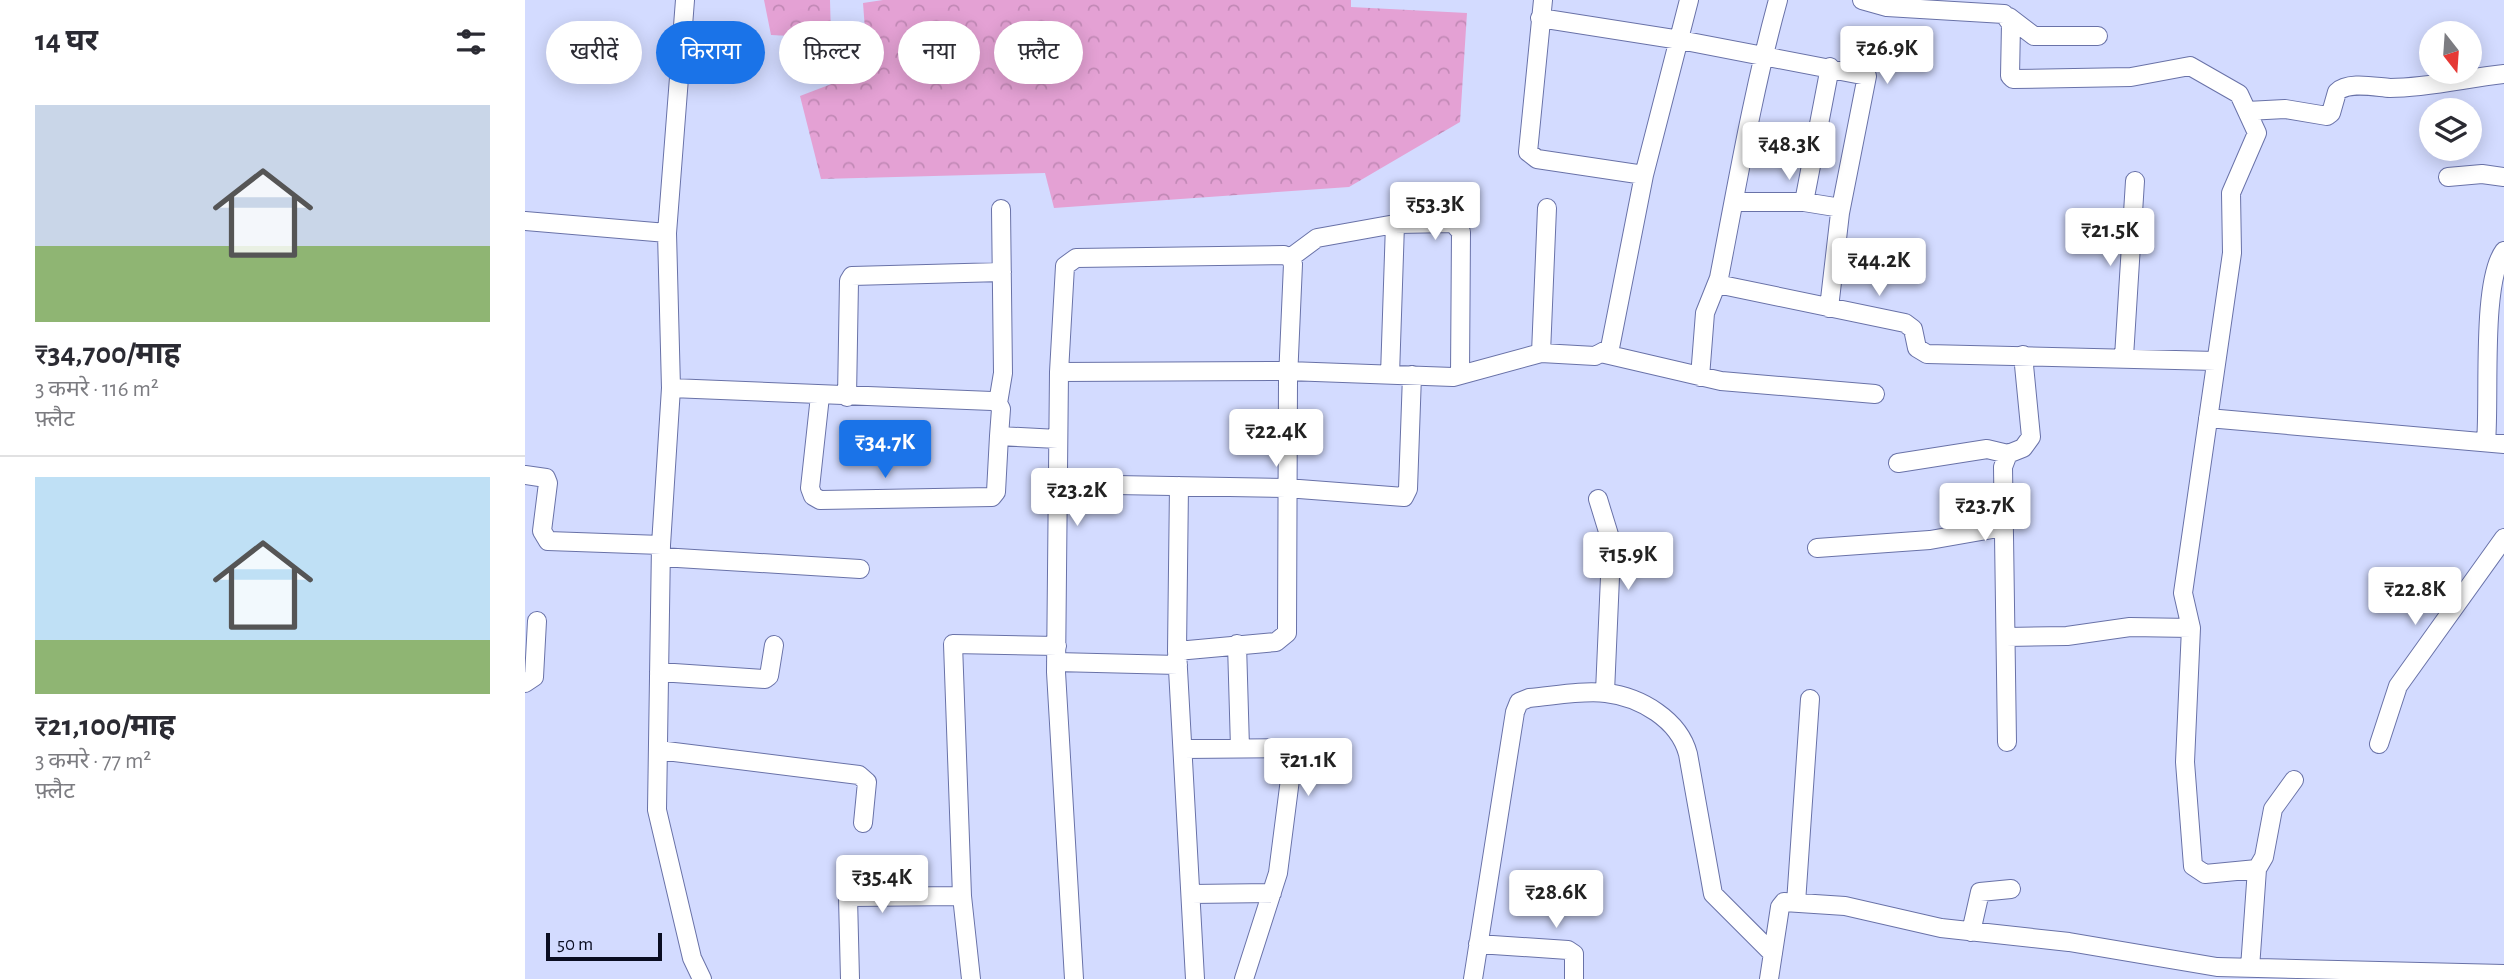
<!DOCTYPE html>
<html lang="hi">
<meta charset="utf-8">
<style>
:root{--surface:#fff;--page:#f2f2f3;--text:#2b2b33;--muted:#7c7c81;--line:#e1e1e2;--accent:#1a73e8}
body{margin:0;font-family:"Alegreya Sans","Noto Sans Devanagari",sans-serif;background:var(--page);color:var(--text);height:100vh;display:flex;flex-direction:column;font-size:26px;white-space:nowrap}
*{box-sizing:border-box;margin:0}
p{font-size:23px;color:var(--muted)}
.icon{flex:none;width:38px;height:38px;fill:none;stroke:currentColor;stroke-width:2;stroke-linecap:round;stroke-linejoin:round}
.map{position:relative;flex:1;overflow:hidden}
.details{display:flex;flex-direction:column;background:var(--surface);width:525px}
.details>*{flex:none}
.hud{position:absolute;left:21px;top:21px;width:665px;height:63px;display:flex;gap:14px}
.needle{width:46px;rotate:163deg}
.buttons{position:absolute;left:1894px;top:21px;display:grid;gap:14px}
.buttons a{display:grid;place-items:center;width:63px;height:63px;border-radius:50%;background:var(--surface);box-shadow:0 4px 18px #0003;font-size:35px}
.scale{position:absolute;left:21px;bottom:18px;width:116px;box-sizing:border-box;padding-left:7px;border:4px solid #0a0d21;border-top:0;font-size:19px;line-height:24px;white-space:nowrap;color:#0a0d21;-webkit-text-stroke:5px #d3dbff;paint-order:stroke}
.price{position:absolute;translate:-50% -60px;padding:0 16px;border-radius:7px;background:#fff;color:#222;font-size:23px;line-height:46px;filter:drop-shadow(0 2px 4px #0008)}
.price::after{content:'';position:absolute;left:50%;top:42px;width:21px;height:16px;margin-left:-10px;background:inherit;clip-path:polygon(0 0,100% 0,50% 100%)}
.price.active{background:var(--accent);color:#fff}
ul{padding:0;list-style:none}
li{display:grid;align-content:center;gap:14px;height:371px;padding:0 35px}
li+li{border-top:2px solid var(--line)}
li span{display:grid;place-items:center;height:217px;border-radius:0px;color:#555}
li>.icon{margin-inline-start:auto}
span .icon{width:126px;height:126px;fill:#fffc;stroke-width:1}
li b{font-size:30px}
h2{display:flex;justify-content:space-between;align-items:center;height:84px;padding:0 35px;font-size:30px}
.tag{padding:0 24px;border-radius:32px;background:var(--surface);box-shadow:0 4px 18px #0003;font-size:24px;line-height:63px}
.tag.active{background:var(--accent);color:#fff}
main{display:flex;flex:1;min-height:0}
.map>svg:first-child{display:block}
.forest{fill:url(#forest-crowns)}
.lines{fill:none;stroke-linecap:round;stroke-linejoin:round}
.minor-casing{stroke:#6972a8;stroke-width:20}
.minor{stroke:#fff;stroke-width:18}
</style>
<main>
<section class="details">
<h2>14 घर<svg class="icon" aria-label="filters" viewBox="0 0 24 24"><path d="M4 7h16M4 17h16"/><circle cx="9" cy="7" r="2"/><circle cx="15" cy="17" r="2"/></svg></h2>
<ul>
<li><span style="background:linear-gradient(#c9d6e8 65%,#8fb573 0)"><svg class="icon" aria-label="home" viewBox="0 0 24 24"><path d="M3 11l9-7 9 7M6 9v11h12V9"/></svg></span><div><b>₹34,700/माह</b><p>3 कमरे · 116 m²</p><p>फ़्लैट</p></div></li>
<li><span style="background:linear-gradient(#bfe0f5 75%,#8fb573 0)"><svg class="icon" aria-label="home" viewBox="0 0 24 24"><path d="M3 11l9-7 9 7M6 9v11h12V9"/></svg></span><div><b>₹21,100/माह</b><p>3 कमरे · 77 m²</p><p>फ़्लैट</p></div></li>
</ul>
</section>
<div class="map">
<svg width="1979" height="979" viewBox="0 0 1979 979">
<defs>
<pattern id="forest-crowns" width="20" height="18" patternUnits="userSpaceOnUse" patternTransform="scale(1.75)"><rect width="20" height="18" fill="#e4a1d4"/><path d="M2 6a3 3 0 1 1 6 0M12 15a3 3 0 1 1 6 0" fill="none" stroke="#c289b6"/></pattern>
</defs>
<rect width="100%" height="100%" fill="#d3dbff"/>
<path class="forest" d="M239,0H305L306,38L246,35Z
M358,0H826V7L942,13L935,122L824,187L529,208L520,173L296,179L275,96L343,70L338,3Z"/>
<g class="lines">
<g class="minor-casing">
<path id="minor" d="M160,0L142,233L146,388L136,545L132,810L167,958L177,979
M1018,0L1003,152L1012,159L1119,175
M1253,0C1228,91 1212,185 1194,278L1197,285L1380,323L1388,329L1392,348L1402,354L1691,361
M1337,0L1362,7L1479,14L1486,24L1485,76L1488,79L1606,77L1665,66L1714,94L1732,133L1706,193L1707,253L1658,593L1666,628L1660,762L1668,866L1680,874L1732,869L1725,968
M1484,17L1509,36H1573
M1015,18L1155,40L1342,76L1315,213L1304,308
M1722,111L1760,109L1802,116L1806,113L1812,92C1823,81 1850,87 1865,88C1904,88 1941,78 1979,74
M1923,177L1957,174L1979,177
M1209,202H1279L1316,208
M1279,202L1305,67
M0,221L142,233
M765,258L792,238L870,224L928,223L936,232L935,375
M1016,353L1022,208
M1080,354L1196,381L1350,394
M1599,357L1610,181
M534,372L763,371L928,377L1016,353L1070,356L1085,348L1119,175L1164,0
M865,375L870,224
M1175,377L1180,313L1194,278
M146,388L467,401L473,403L476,409L474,436L533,439
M295,396L285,488L288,496L295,500L467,497L471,492L474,436
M322,397L324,281L327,276L477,272
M473,403L478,373L476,209
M1683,418L1979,444
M1961,442C1965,398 1956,282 1979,251
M1373,463L1462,449L1483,454
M0,475L21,478L23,483L17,531L23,541L136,545
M533,484L761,488L879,497L883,489L887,375
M1073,499L1085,538L1086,554L1080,692
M1292,548L1405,540L1479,527
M136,557L335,569
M1481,637L1542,636L1605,627L1666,628
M712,644L715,748
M652,651L654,486
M531,662L653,665
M134,672L240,679L244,676L249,645
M0,683L9,677L12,621
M1482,742L1478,467L1483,454L1498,448L1506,437L1498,355
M1854,744L1873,686L1979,538
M658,749L769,748L753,873L719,979
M133,750L334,775L342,782L338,823
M1732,869L1739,857L1748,809L1769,780
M666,894L747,893
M1271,903L1285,699
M1446,932L1455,892L1486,889
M953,944L1043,950L1049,954V979
M325,979L323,897L437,896
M446,979L437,896L428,644L532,646
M549,979L531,672L534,372L540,266L551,258L759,255L765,258
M670,979L652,651L751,642L762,633L763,379L768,264L765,258
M948,979L990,712L994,702L1004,698C1028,696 1057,690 1081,693C1116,697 1154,720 1163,754L1188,894L1248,954
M1244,979L1255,907L1259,902L1320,906L1416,928L1544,942L1692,967L1979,974"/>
</g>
<use href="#minor" class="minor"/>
</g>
</svg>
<div class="buttons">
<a><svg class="needle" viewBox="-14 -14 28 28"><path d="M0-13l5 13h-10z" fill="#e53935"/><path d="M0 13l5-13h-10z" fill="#7c7c81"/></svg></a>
<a><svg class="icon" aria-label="layers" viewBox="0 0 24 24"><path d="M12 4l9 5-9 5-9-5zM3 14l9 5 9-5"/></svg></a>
</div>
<div class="scale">50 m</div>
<b class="price" style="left:1362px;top:86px">₹26.9K</b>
<b class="price" style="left:1264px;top:182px">₹48.3K</b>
<b class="price" style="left:910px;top:242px">₹53.3K</b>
<b class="price" style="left:1585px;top:268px">₹21.5K</b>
<b class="price" style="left:1354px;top:298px">₹44.2K</b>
<b class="price" style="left:751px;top:469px">₹22.4K</b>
<b class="price active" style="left:360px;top:480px">₹34.7K</b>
<b class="price" style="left:552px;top:528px">₹23.2K</b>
<b class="price" style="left:1460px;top:543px">₹23.7K</b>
<b class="price" style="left:1103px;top:592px">₹15.9K</b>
<b class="price" style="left:1890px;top:627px">₹22.8K</b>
<b class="price" style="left:783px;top:798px">₹21.1K</b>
<b class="price" style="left:357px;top:915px">₹35.4K</b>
<b class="price" style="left:1031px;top:930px">₹28.6K</b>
<div class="hud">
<a class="tag">खरीदें</a>
<a class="tag active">किराया</a>
<a class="tag">फ़िल्टर</a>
<a class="tag">नया</a>
<a class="tag">फ़्लैट</a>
</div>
</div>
</main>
